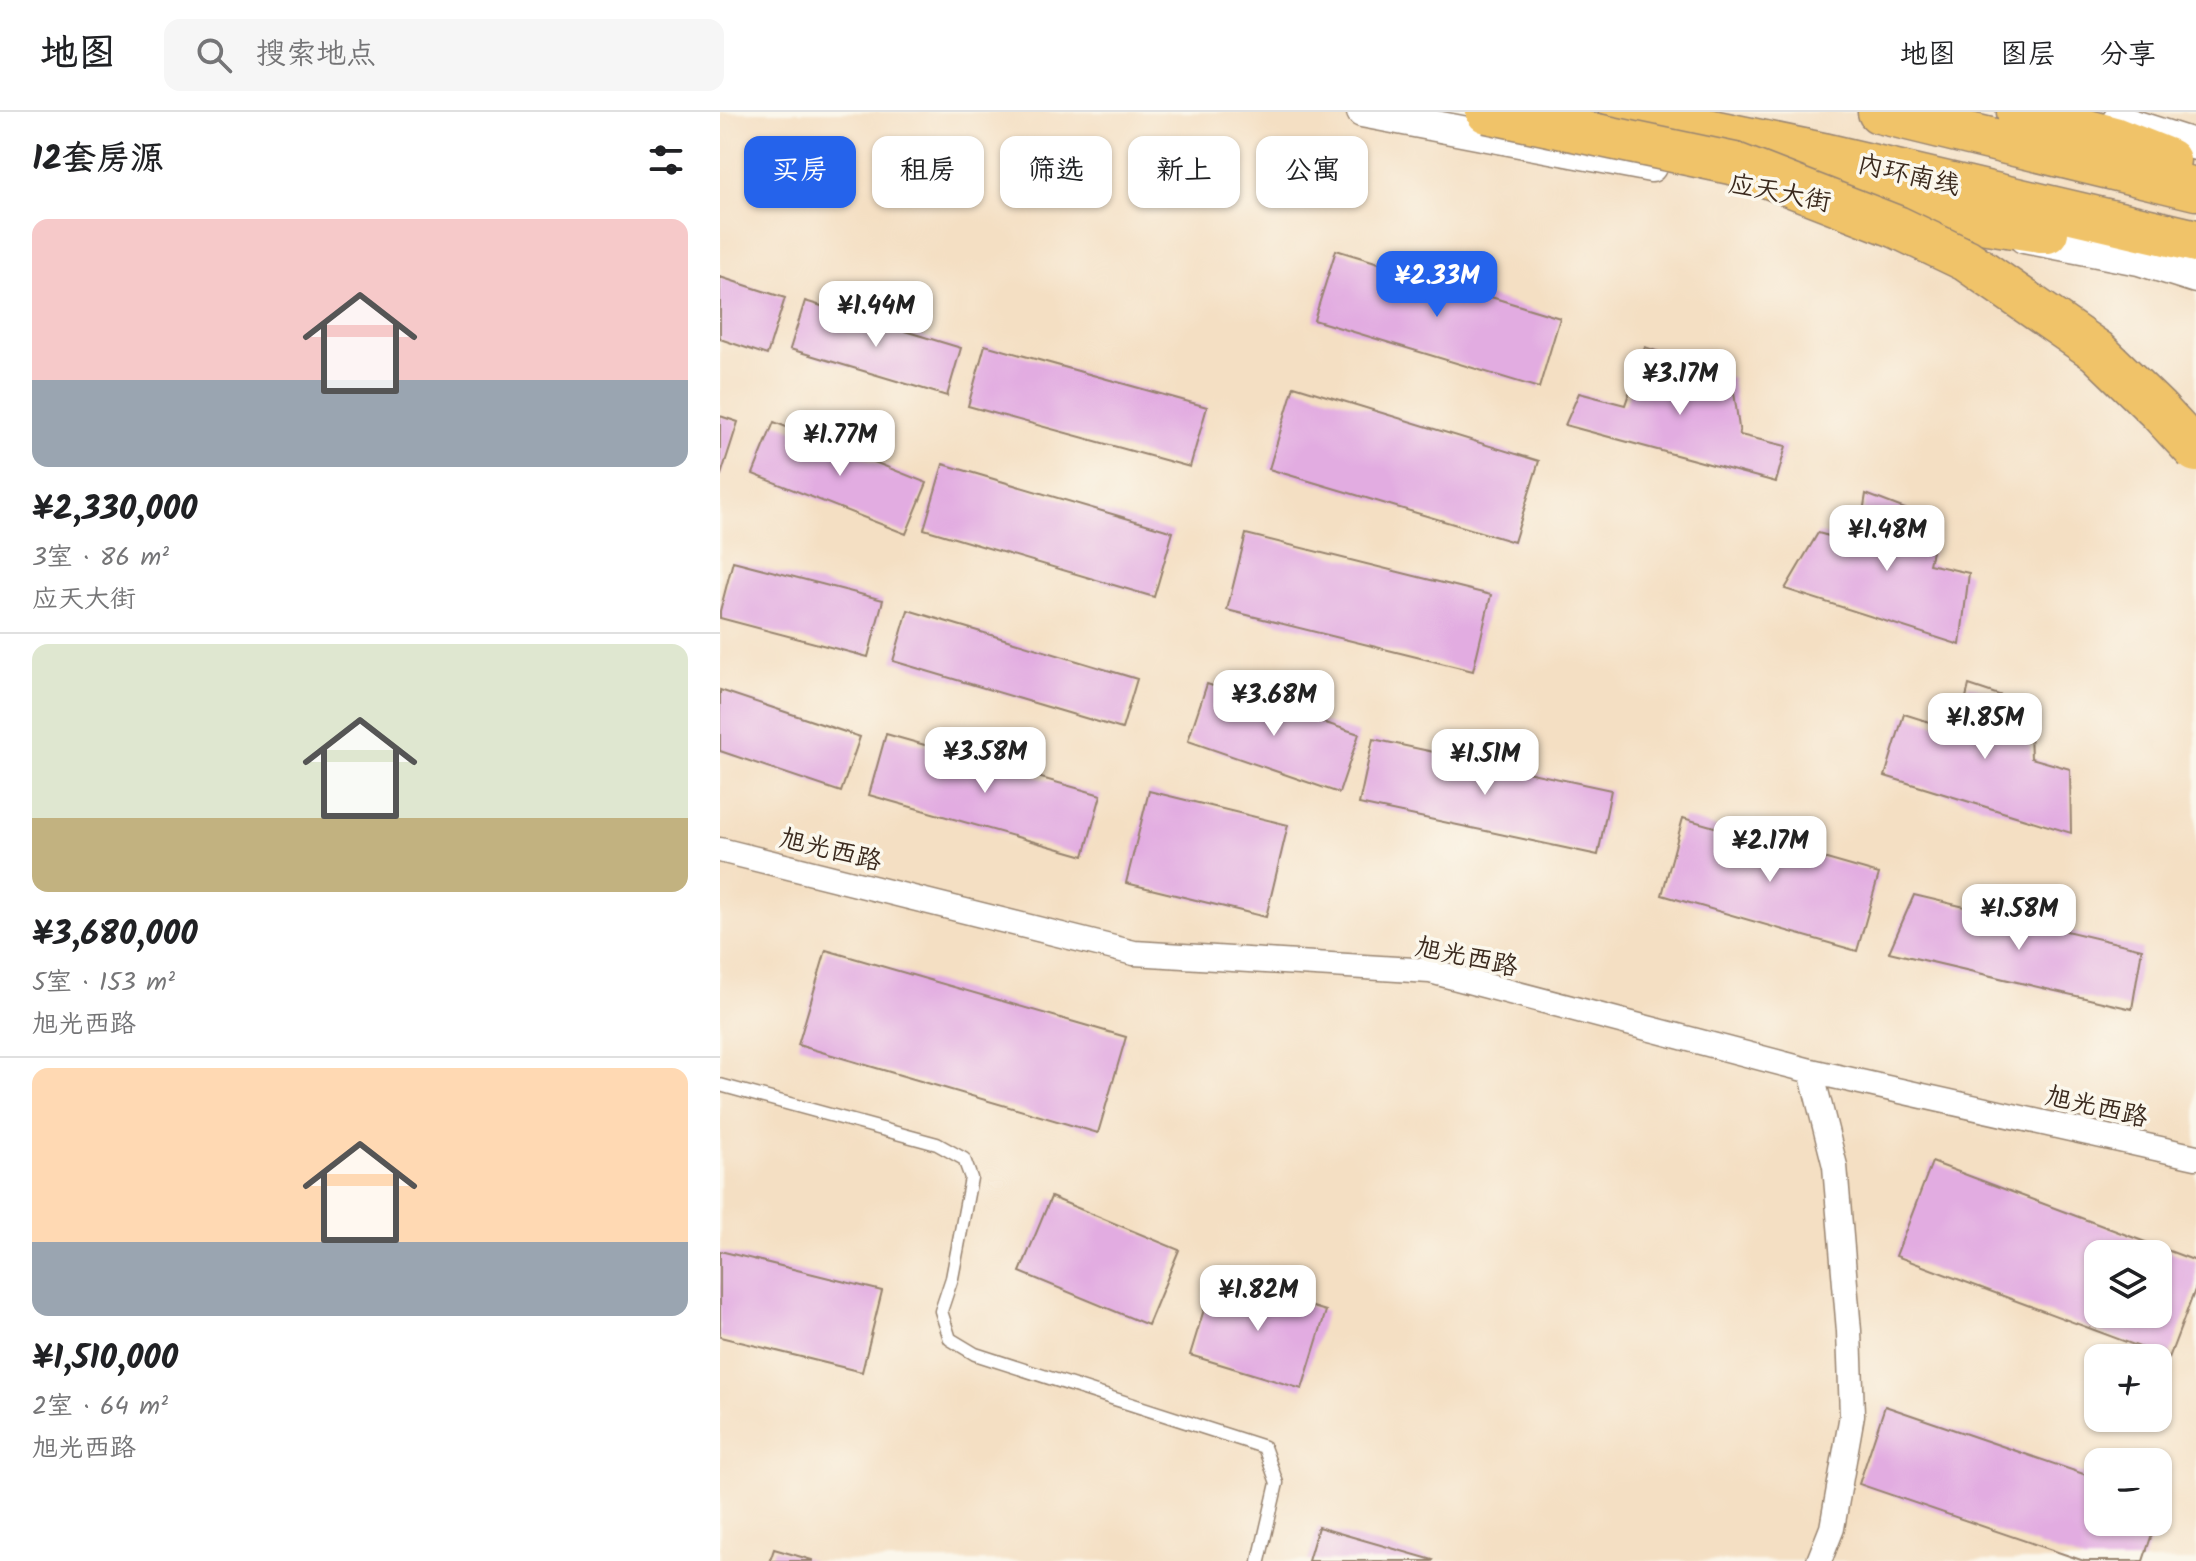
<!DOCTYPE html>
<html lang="zh">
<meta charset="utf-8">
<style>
:root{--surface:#fff;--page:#f6f6f6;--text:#202124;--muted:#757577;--line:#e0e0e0;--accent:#2563eb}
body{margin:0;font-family:Kalam,"LXGW WenKai TC",sans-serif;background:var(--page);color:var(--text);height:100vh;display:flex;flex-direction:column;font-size:30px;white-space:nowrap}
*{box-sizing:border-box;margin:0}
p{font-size:26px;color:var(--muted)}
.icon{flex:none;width:44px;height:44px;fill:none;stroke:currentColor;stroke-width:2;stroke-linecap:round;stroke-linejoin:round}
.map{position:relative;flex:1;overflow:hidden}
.drawer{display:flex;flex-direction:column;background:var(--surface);width:720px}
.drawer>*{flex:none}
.guide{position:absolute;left:24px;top:24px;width:760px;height:72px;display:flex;gap:16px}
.buttons{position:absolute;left:1364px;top:1128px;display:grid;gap:16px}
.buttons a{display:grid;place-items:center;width:88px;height:88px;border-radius:16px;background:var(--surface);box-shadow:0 2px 6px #0004;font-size:40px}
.price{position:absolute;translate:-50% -68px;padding:0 18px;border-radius:16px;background:#fff;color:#222;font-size:26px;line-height:52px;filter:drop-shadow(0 2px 4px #0008)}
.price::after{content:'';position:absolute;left:50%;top:48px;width:24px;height:18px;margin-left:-12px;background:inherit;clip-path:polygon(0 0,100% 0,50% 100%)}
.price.selected{background:var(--accent);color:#fff}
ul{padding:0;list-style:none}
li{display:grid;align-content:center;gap:16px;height:424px;padding:0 32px}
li+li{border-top:2px solid var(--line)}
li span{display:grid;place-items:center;height:248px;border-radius:16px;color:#555}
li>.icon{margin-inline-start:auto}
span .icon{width:144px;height:144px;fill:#fffc;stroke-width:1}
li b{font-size:34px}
h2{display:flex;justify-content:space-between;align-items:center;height:96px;padding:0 32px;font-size:34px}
.chip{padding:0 28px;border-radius:16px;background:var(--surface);box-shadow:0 2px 6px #0004;font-size:28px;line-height:72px}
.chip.selected{background:var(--accent);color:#fff}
header{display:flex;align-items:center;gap:48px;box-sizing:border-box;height:112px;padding:0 40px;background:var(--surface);border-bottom:2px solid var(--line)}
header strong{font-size:38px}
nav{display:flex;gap:44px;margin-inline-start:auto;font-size:28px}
.search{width:560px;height:72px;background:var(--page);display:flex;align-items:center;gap:20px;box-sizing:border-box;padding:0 28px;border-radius:16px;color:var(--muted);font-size:30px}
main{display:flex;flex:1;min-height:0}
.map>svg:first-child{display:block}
.building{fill:#e2ace1;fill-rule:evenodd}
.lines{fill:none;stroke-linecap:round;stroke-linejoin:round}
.service-casing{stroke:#988470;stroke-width:15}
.minor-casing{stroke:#988470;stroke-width:27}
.tertiary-casing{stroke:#988470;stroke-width:33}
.trunk-casing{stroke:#988470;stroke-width:45}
.service{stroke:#fff;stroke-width:12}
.minor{stroke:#fff;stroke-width:24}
.tertiary{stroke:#fff;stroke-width:30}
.trunk{stroke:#f0c369;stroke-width:42}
.trunk-bridge-casing{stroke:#988470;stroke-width:45;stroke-linecap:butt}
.trunk-bridge{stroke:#f0c369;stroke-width:42}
.labels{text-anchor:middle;stroke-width:7;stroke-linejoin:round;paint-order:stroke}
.street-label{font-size:26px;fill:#3b2a1e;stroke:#fbf7ec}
</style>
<header>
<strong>地图</strong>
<div class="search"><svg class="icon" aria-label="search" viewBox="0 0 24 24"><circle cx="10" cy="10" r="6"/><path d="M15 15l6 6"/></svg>搜索地点</div>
<nav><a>地图</a><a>图层</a><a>分享</a></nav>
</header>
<main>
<section class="drawer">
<h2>12套房源<svg class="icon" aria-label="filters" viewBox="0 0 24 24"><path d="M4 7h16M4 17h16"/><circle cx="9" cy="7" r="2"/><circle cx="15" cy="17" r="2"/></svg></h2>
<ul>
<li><span style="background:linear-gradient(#f6c9c9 65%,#9aa5b1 0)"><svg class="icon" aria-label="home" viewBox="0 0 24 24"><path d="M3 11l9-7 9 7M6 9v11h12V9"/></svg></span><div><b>¥2,330,000</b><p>3室 · 86 m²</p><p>应天大街</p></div></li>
<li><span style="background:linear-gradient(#dfe7d0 70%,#c2b280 0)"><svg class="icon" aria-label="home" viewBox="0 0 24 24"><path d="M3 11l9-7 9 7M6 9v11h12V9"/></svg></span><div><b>¥3,680,000</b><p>5室 · 153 m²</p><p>旭光西路</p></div></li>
<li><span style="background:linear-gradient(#ffd9b3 70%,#9aa5b1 0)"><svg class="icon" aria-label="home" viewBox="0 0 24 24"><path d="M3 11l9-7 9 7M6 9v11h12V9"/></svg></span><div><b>¥1,510,000</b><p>2室 · 64 m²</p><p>旭光西路</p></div></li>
</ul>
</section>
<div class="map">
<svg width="1476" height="1449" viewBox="0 0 1476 1449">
<rect width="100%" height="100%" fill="#fbf7ec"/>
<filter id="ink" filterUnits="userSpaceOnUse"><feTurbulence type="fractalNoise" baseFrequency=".0125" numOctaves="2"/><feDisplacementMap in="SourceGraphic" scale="16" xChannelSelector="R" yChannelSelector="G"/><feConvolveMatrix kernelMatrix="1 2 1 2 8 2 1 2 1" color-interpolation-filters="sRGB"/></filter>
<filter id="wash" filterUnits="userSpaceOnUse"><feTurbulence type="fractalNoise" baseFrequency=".006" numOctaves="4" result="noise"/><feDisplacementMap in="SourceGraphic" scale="32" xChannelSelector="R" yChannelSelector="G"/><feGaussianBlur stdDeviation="1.8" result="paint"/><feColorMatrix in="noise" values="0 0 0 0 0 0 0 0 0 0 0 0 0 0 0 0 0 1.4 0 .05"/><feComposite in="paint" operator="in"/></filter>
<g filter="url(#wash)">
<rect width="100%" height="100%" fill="#f4dfc3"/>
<g id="blocks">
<path class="building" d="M616,138L840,206L819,276L594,208Z
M0,165L65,186L47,243L0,227Z
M85,189L241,236L227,284L70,237Z
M265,233L487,295L470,355L248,294Z
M925,235L1012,266L1020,323L1066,334L1056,370L845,313L859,281L905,293Z
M574,274L819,349L794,430L549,357Z
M0,304L18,310L1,363H0Z
M54,310L207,371L186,422L33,362Z
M223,352L453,420L434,485L204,417Z
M1146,382L1219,410L1209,452L1249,461L1240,533L1065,477L1098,421L1138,432Z
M526,422L771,483L753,559L507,498Z
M13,449L163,488L148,545L0,506V499Z
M188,498L417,567L402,617L173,549Z
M487,572L639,622L619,681L468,629Z
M1249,573L1309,593L1311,646L1350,657L1351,721L1165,664L1184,602L1238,619Z
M0,578L140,625L121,680L0,639Z
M166,622L381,683L364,744L149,683Z
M653,627L891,678L878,743L639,692Z
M429,679L568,713L546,805L406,771Z
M963,706L1159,762L1137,839L942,783Z
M1194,783L1422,837L1412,897L1169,840Z
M106,838L406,925L378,1021L78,933Z
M1212,1050L1476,1149V1175L1449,1246L1176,1144ZM1378,1142H1438V1202H1378Z
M331,1085L459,1138L428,1213L300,1160Z
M0,1139L162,1179L142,1260L0,1225Z
M494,1165L606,1199L582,1277L470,1243Z
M1165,1294L1378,1367V1410H1436L1423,1449H1364L1139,1372Z
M598,1415L713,1448L712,1449H588Z
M54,1437L92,1448V1449H50Z"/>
</g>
</g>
<g filter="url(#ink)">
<use href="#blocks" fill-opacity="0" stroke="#988470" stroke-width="2"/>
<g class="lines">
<g class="service-casing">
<path id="service" d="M0,973L217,1032L244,1047L251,1066L232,1166L221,1199L230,1227L255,1242L544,1335L557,1371L539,1449"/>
</g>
<g class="minor-casing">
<path id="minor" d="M0,738L414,841L710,859L1091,959L1476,1045
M1091,959L1115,1054L1129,1219L1132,1303L1112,1416L1099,1449"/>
</g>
<g class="tertiary-casing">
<path id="tertiary" d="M642,0L931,55
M1398,8L1476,33
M1304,126L1419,148L1476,166"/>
</g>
<g class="trunk-casing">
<path id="trunk" d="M900,0L1103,42L1476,129
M1159,0L1476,77
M1298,0L1394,26L1449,48
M1110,75L1254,109L1327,120"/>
</g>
<use href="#service" class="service"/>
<use href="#minor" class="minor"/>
<use href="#tertiary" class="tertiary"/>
<use href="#trunk" class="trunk"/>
<g class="trunk-bridge-casing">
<path id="trunk-bridge" d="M767,0L1015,52L1177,115L1246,148L1377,239L1438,298L1476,339"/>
</g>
<use href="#trunk-bridge" class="trunk-bridge"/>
</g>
</g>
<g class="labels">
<g class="street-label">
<text transform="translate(1189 62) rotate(13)" y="9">内环南线</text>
<text transform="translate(1060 80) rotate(11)" y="9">应天大街</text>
<text transform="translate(111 737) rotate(14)" y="9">旭光西路</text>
<text transform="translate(747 844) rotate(12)" y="9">旭光西路</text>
<text transform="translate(1377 994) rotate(13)" y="9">旭光西路</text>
</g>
</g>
</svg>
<div class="buttons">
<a><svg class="icon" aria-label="layers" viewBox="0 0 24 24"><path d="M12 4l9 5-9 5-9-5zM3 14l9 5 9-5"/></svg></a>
<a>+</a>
<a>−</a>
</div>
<b class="price selected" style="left:717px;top:207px">¥2.33M</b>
<b class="price" style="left:156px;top:237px">¥1.44M</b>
<b class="price" style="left:960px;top:305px">¥3.17M</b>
<b class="price" style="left:120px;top:366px">¥1.77M</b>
<b class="price" style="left:1167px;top:461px">¥1.48M</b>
<b class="price" style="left:554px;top:626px">¥3.68M</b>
<b class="price" style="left:1265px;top:649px">¥1.85M</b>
<b class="price" style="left:265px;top:683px">¥3.58M</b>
<b class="price" style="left:765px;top:685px">¥1.51M</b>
<b class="price" style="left:1050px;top:772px">¥2.17M</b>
<b class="price" style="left:1299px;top:840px">¥1.58M</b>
<b class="price" style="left:538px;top:1221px">¥1.82M</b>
<div class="guide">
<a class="chip selected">买房</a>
<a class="chip">租房</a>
<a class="chip">筛选</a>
<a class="chip">新上</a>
<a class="chip">公寓</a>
</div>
</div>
</main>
